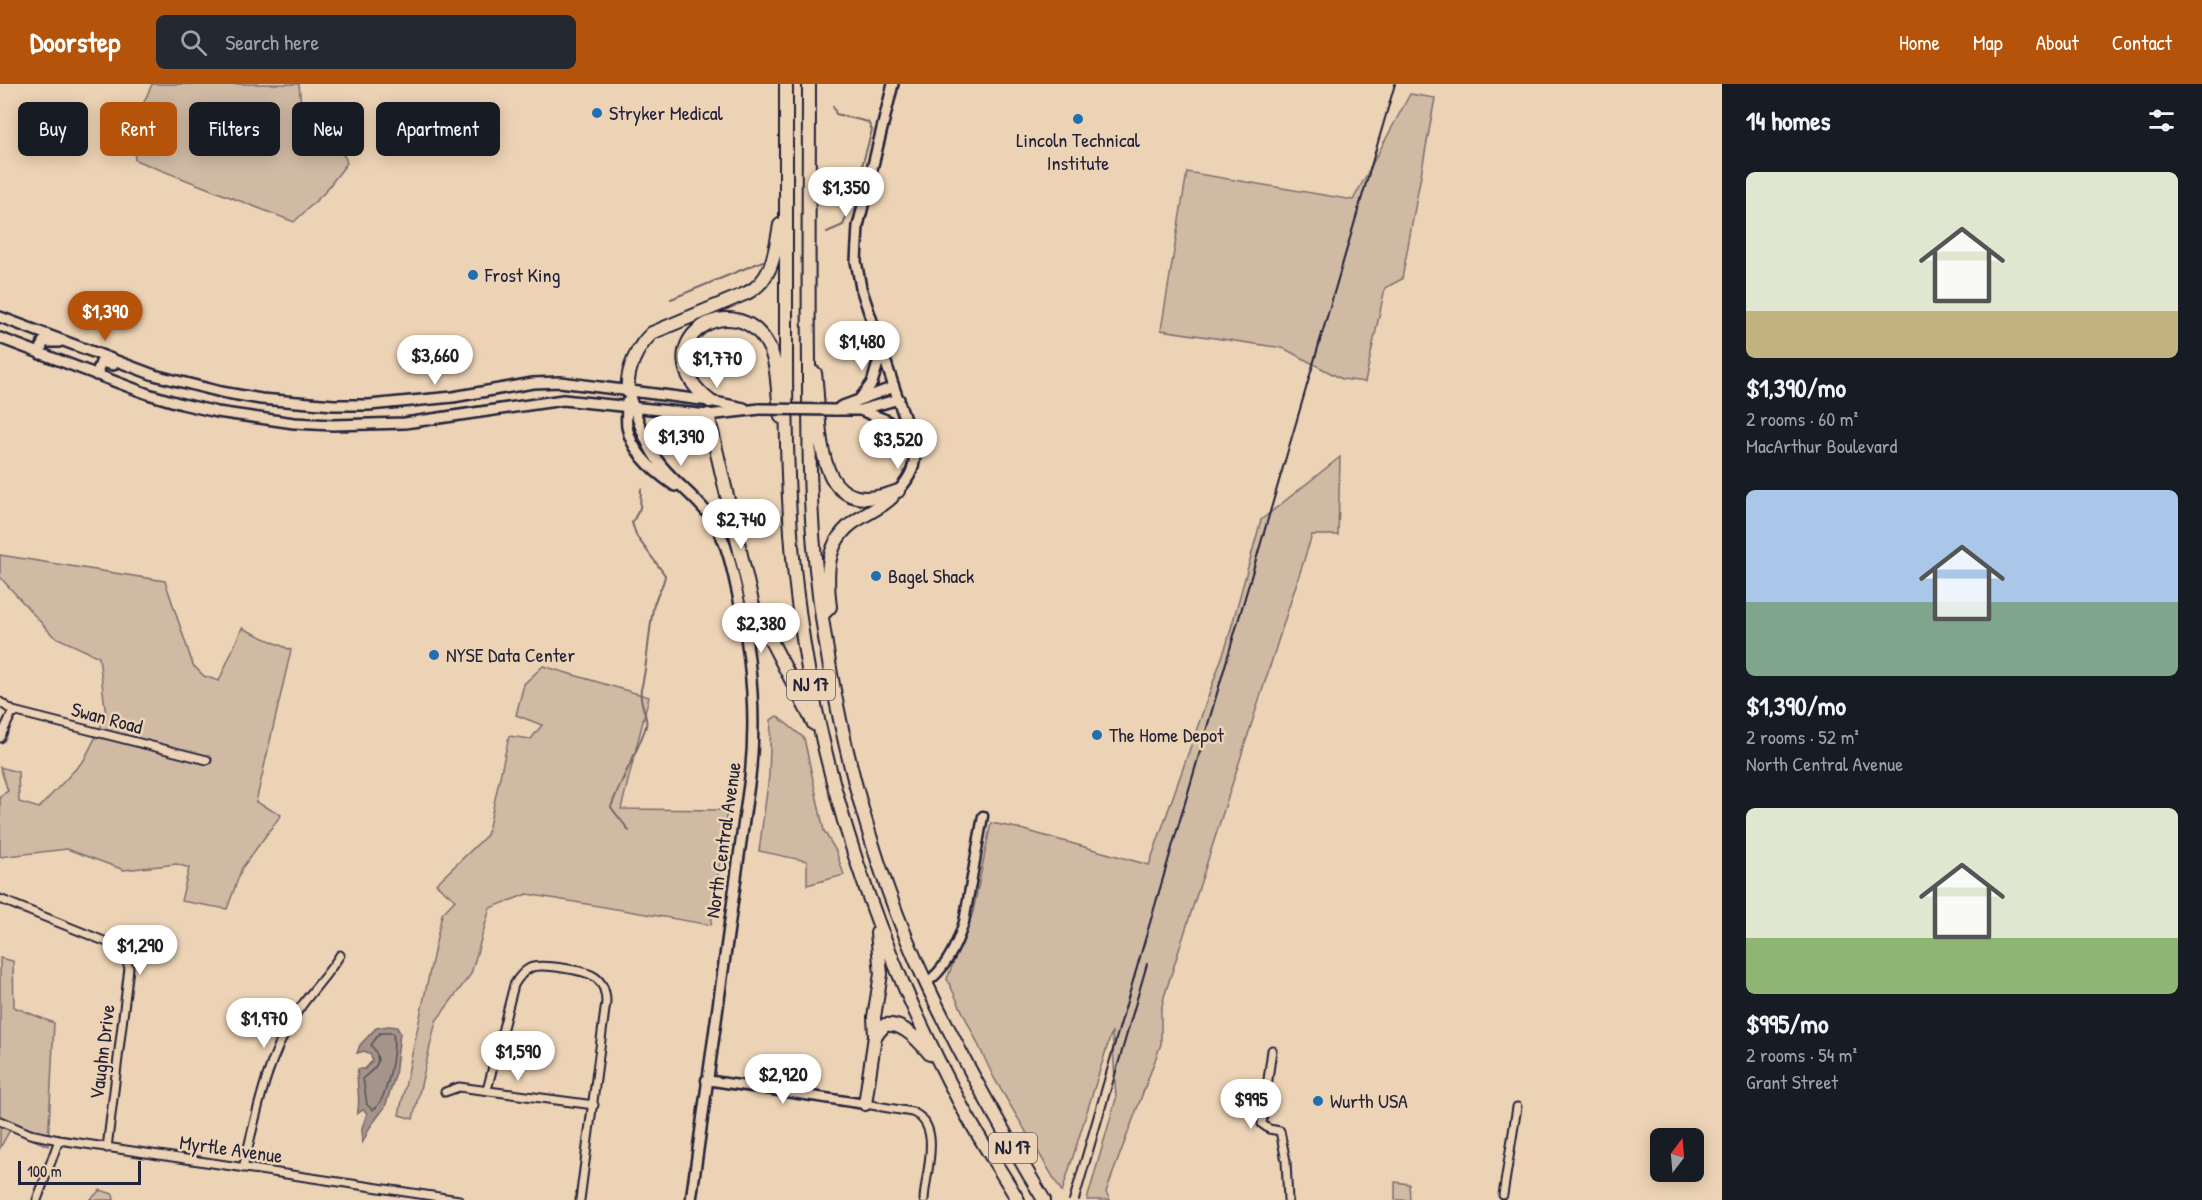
<!DOCTYPE html>
<meta charset="utf-8">
<style>
:root{--surface:#171b24;--page:#242831;--text:#f1f3f6;--muted:#9ea1a6;--accent:#b45309}
body{margin:0;font-family:"Patrick Hand",sans-serif;background:var(--page);color:var(--text);height:100vh;display:flex;flex-direction:column;font-size:22px;white-space:nowrap}
*{box-sizing:border-box;margin:0}
p{font-size:20px;color:var(--muted)}
.icon{flex:none;width:33px;height:33px;fill:none;stroke:currentColor;stroke-width:2;stroke-linecap:round;stroke-linejoin:round}
.map{position:relative;flex:1;overflow:hidden}
.panel{display:flex;flex-direction:column;background:var(--surface);width:480px}
.panel>*{flex:none}
.banner{position:absolute;left:18px;top:18px;width:570px;height:54px;display:flex;gap:12px}
.needle{width:39px;rotate:16deg}
.tools{position:absolute;left:1650px;top:1044px;display:grid;gap:12px}
.tools a{display:grid;place-items:center;width:54px;height:54px;border-radius:9px;background:var(--surface);box-shadow:0 3px 15px #0003;font-size:30px}
.scale{position:absolute;left:18px;bottom:15px;width:123px;box-sizing:border-box;padding-left:6px;border:3px solid #22223b;border-top:0;font-size:16px;line-height:21px;white-space:nowrap;color:#22223b;-webkit-text-stroke:4px #edd3b5;paint-order:stroke}
.price{position:absolute;translate:-50% -51px;padding:0 14px;border-radius:21px;background:#fff;color:#222;font-size:20px;line-height:39px;filter:drop-shadow(0 2px 3px #0008)}
.price::after{content:'';position:absolute;left:50%;top:36px;width:18px;height:14px;margin-left:-9px;background:inherit;clip-path:polygon(0 0,100% 0,50% 100%)}
.price.on{background:var(--accent);color:#fff}
ul{padding:0;list-style:none}
li{display:grid;align-content:center;gap:12px;height:318px;padding:0 24px}
li span{display:grid;place-items:center;height:186px;border-radius:9px;color:#555}
li>.icon{margin-inline-start:auto}
span .icon{width:108px;height:108px;fill:#fffc;stroke-width:1}
li b{font-size:26px}
h2{display:flex;justify-content:space-between;align-items:center;height:72px;padding:0 24px;font-size:26px}
.chip{padding:0 21px;border-radius:9px;background:var(--surface);box-shadow:0 3px 15px #0003;font-size:21px;line-height:54px}
.chip.on{background:var(--accent);color:#fff}
header{display:flex;align-items:center;gap:36px;box-sizing:border-box;height:84px;padding:0 30px;background:var(--accent);color:#fff}
header strong{font-size:28px}
nav{display:flex;gap:33px;margin-inline-start:auto;font-size:21px}
.search{width:420px;height:54px;background:var(--page);display:flex;align-items:center;gap:15px;box-sizing:border-box;padding:0 21px;border-radius:9px;color:var(--muted);font-size:22px}
main{display:flex;flex:1;min-height:0}
.map>svg:first-child{display:block}
.green{fill:#d0baa4;stroke:#796e70;stroke-width:1.5}
.water{fill:#a59489;stroke:#71666a;stroke-width:1.5}
.lines{fill:none;stroke-linecap:round;stroke-linejoin:round}
.shore{stroke:#56505a;stroke-width:1.5}
.stream{stroke:#71666a;stroke-width:2}
.minor-casing{stroke:#22223b;stroke-width:11}
.tertiary-casing{stroke:#22223b;stroke-width:13}
.secondary-casing{stroke:#22223b;stroke-width:14}
.trunk-casing{stroke:#22223b;stroke-width:16}
.minor{stroke:#edd3b5;stroke-width:7}
.tertiary{stroke:#edd3b5;stroke-width:8}
.secondary{stroke:#edd3b5;stroke-width:9}
.trunk{stroke:#edd3b5;stroke-width:12}
.rail{stroke:#22223b;stroke-width:2}
.secondary-bridge-casing{stroke:#22223b;stroke-width:14;stroke-linecap:butt}
.secondary-bridge{stroke:#edd3b5;stroke-width:9}
.poi-dot{fill:#1f6fb2;stroke:#edd3b5;stroke-width:2}
.labels{text-anchor:middle;stroke-width:5;stroke-linejoin:round;paint-order:stroke}
.shield{fill:#edd3b5;stroke:#5f5760;stroke-width:1.5}
.shield-label{font-size:18px;font-weight:bold;fill:#22223b}
.poi-label{font-size:20px;fill:#22223b;stroke:#edd3b5;text-anchor:start}
.street-label{font-size:20px;fill:#22223b;stroke:#edd3b5}
</style>
<header>
<strong>Doorstep</strong>
<div class="search"><svg class="icon" aria-label="search" viewBox="0 0 24 24"><circle cx="10" cy="10" r="6"/><path d="M15 15l6 6"/></svg>Search here</div>
<nav><a>Home</a><a>Map</a><a>About</a><a>Contact</a></nav>
</header>
<main>
<div class="map">
<svg width="1722" height="1116" viewBox="0 0 1722 1116">
<rect width="100%" height="100%" fill="#edd3b5"/>
<filter id="ink" filterUnits="userSpaceOnUse"><feTurbulence type="fractalNoise" baseFrequency=".0167" numOctaves="2"/><feDisplacementMap in="SourceGraphic" scale="12" xChannelSelector="R" yChannelSelector="G"/><feConvolveMatrix kernelMatrix="1 2 1 2 8 2 1 2 1" color-interpolation-filters="sRGB"/></filter>
<g filter="url(#ink)">
<path class="green" d="M152,0H299L302,32L345,73L347,79L324,109L294,138L135,76L132,45Z
M1410,10L1435,14L1402,195L1385,204L1365,298L1342,295L1283,264L1161,246L1187,88L1353,116Z
M1340,373L1338,451H1312L1164,913L1161,927V960L1106,1108L1110,1116H1087L1116,1015L1112,947L1062,1108L994,994L947,895L973,828L991,739L1017,744L1149,781L1227,559L1261,436Z
M0,471L165,497L193,581L204,592L219,597L242,544L291,566L256,718L281,731L242,784L227,825L181,817L189,784L177,780L124,786L67,765L0,773V712L8,707L0,683L18,688L19,718L39,724L84,676L106,632L99,573L53,552L0,493Z
M543,582L649,613L621,725L727,726L711,841L527,810L490,824L471,890L436,937L413,1035L399,1031L442,830L455,816L436,800L487,751L509,652L531,655L542,641L516,631L524,600Z
M777,632L804,654L824,747L836,767L844,791L807,801V777L759,767L769,692L771,636Z
M0,874L13,877L14,923L54,939L48,1062L10,1046L0,1064Z
M1395,1098L1409,1100L1410,1116H1395Z
M100,1106L113,1110L114,1116H90Z"/>
<path class="water" d="M389,942L397,943L400,949L395,992L385,1023L370,1043L362,1060V1044L367,1029L363,1026L357,1030C362,1014 355,1001 358,985H365L372,977L371,970L364,967L357,969L360,961L376,944Z"/>
<g class="lines">
<path class="shore" d="M380,949H393C396,966 388,1016 373,1026L367,1021L363,994C377,983 384,977 371,961Z"/>
<path class="stream" d="M827,148L843,141L851,122L872,46L868,38L836,30L833,22
M671,215L763,177
M629,747C623,738 617,732 611,723C621,695 637,670 646,642C649,632 638,618 641,606C648,578 648,553 653,525C655,512 664,503 665,491L637,453L632,439L640,424L641,405"/>
<g class="minor-casing">
<path id="minor" d="M0,618L13,627L207,676
M0,654L13,627
M0,815L114,861L125,873L129,884L107,1064
M1272,966L1262,1040L1269,1045L1280,1047L1286,1077L1288,1116
M487,1006L514,901C518,894 522,888 530,884C540,879 585,886 595,893C603,899 606,908 606,918L580,1116
M445,1008L459,1003L594,1021
M865,1020L912,1028C944,1041 925,1089 924,1116
M0,1037L30,1050L59,1056L459,1116
M243,1084C256,1034 265,979 293,935C306,912 326,894 340,871
M1503,1111L1517,1023
M37,1116L59,1056"/>
</g>
<g class="tertiary-casing">
<path id="tertiary" d="M926,899C946,885 957,861 964,838L983,732
M706,996L865,1020"/>
</g>
<g class="secondary-casing">
<path id="secondary" d="M893,0L858,142L856,177L861,204L914,363C917,381 910,394 898,407
M0,233L154,291L221,308L261,315L334,321H369L453,313L533,299L560,298L710,317L744,324
M0,254L148,310L182,320L217,328L294,339L333,341L405,339L563,316L708,331L760,325
M40,270L43,258H59
M96,291L101,278L113,281
M628,307C637,332 644,360 661,381C677,401 700,416 714,438C727,459 732,484 737,507C751,568 757,631 750,693L691,1116
M859,316L872,299L881,269
M627,318C627,326 626,335 627,343C632,369 654,388 675,402
M840,323L894,303
M835,326H860L899,315
M860,326L886,336L912,357
M652,366L654,345L668,327"/>
</g>
<g class="trunk-casing">
<path id="trunk" d="M786,0C786,91 786,183 786,274C786,344 787,414 794,484C813,673 872,853 961,1021C978,1053 999,1084 1018,1116
M809,0C809,93 808,187 809,280C809,349 809,417 816,485C831,625 867,773 927,901C962,975 1002,1046 1044,1116
M815,289C822,341 810,441 898,407
M628,307C626,286 637,263 652,249L747,209C773,196 775,167 780,141
M710,317C638,260 737,196 770,265C779,285 777,312 781,333
M708,331L753,522L814,640
M822,531L830,523C826,490 825,456 857,436C869,428 882,423 892,413
M875,952L885,941C903,938 919,957 930,970
M865,1020L875,952L874,933L881,890L877,849"/>
</g>
<use href="#minor" class="minor"/>
<use href="#tertiary" class="tertiary"/>
<use href="#secondary" class="secondary"/>
<use href="#trunk" class="trunk"/>
<path class="rail" d="M1069,1116L1395,0
M1079,1116L1147,880"/>
<g class="secondary-bridge-casing">
<path id="secondary-bridge" d="M760,325L835,326"/>
</g>
<use href="#secondary-bridge" class="secondary-bridge"/>
</g>
</g>
<g class="poi-dot">
<circle cx="597" cy="29" r="6"/>
<circle cx="1078" cy="35" r="6"/>
<circle cx="473" cy="191" r="6"/>
<circle cx="876" cy="492" r="6"/>
<circle cx="434" cy="571" r="6"/>
<circle cx="1097" cy="651" r="6"/>
<circle cx="1318" cy="1017" r="6"/>
</g>
<g class="labels">
<g class="shield">
<rect x="787" y="586" width="48" height="30" rx="4.5"/>
<rect x="989" y="1049" width="48" height="30" rx="4.5"/>
</g>
<g class="shield-label">
<text x="811" y="607">NJ 17</text>
<text x="1013" y="1070">NJ 17</text>
</g>
<g class="poi-label">
<text x="609" y="36">Stryker Medical</text>
<text x="1078" y="63" text-anchor="middle">Lincoln Technical<tspan x="1078" dy="23">Institute</tspan></text>
<text x="485" y="198">Frost King</text>
<text x="888" y="499">Bagel Shack</text>
<text x="446" y="578">NYSE Data Center</text>
<text x="1109" y="658">The Home Depot</text>
<text x="1330" y="1024">Wurth USA</text>
</g>
<g class="street-label">
<text transform="translate(107 634) rotate(15)" y="7">Swan Road</text>
<text transform="translate(723 756) rotate(-82)" y="7">North Central Avenue</text>
<text transform="translate(102 968) rotate(-83)" y="7">Vaughn Drive</text>
<text transform="translate(231 1065) rotate(8)" y="7">Myrtle Avenue</text>
</g>
</g>
</svg>
<div class="tools">
<a><svg class="needle" viewBox="-14 -14 28 28"><path d="M0-13l5 13h-10z" fill="#e53935"/><path d="M0 13l5-13h-10z" fill="#9ea1a6"/></svg></a>
</div>
<div class="scale">100 m</div>
<b class="price" style="left:846px;top:134px">$1,350</b>
<b class="price on" style="left:105px;top:258px">$1,390</b>
<b class="price" style="left:862px;top:288px">$1,480</b>
<b class="price" style="left:435px;top:302px">$3,660</b>
<b class="price" style="left:717px;top:305px">$1,770</b>
<b class="price" style="left:681px;top:383px">$1,390</b>
<b class="price" style="left:898px;top:386px">$3,520</b>
<b class="price" style="left:741px;top:466px">$2,740</b>
<b class="price" style="left:761px;top:570px">$2,380</b>
<b class="price" style="left:140px;top:892px">$1,290</b>
<b class="price" style="left:264px;top:965px">$1,970</b>
<b class="price" style="left:518px;top:998px">$1,590</b>
<b class="price" style="left:783px;top:1021px">$2,920</b>
<b class="price" style="left:1251px;top:1046px">$995</b>
<div class="banner">
<a class="chip">Buy</a>
<a class="chip on">Rent</a>
<a class="chip">Filters</a>
<a class="chip">New</a>
<a class="chip">Apartment</a>
</div>
</div>
<section class="panel">
<h2>14 homes<svg class="icon" aria-label="filters" viewBox="0 0 24 24"><path d="M4 7h16M4 17h16"/><circle cx="9" cy="7" r="2"/><circle cx="15" cy="17" r="2"/></svg></h2>
<ul>
<li><span style="background:linear-gradient(#dfe7d0 75%,#c2b280 0)"><svg class="icon" aria-label="home" viewBox="0 0 24 24"><path d="M3 11l9-7 9 7M6 9v11h12V9"/></svg></span><div><b>$1,390/mo</b><p>2 rooms · 60 m²</p><p>MacArthur Boulevard</p></div></li>
<li><span style="background:linear-gradient(#a9c7e8 60%,#7fa58c 0)"><svg class="icon" aria-label="home" viewBox="0 0 24 24"><path d="M3 11l9-7 9 7M6 9v11h12V9"/></svg></span><div><b>$1,390/mo</b><p>2 rooms · 52 m²</p><p>North Central Avenue</p></div></li>
<li><span style="background:linear-gradient(#dfe7d0 70%,#8fb573 0)"><svg class="icon" aria-label="home" viewBox="0 0 24 24"><path d="M3 11l9-7 9 7M6 9v11h12V9"/></svg></span><div><b>$995/mo</b><p>2 rooms · 54 m²</p><p>Grant Street</p></div></li>
</ul>
</section>
</main>
